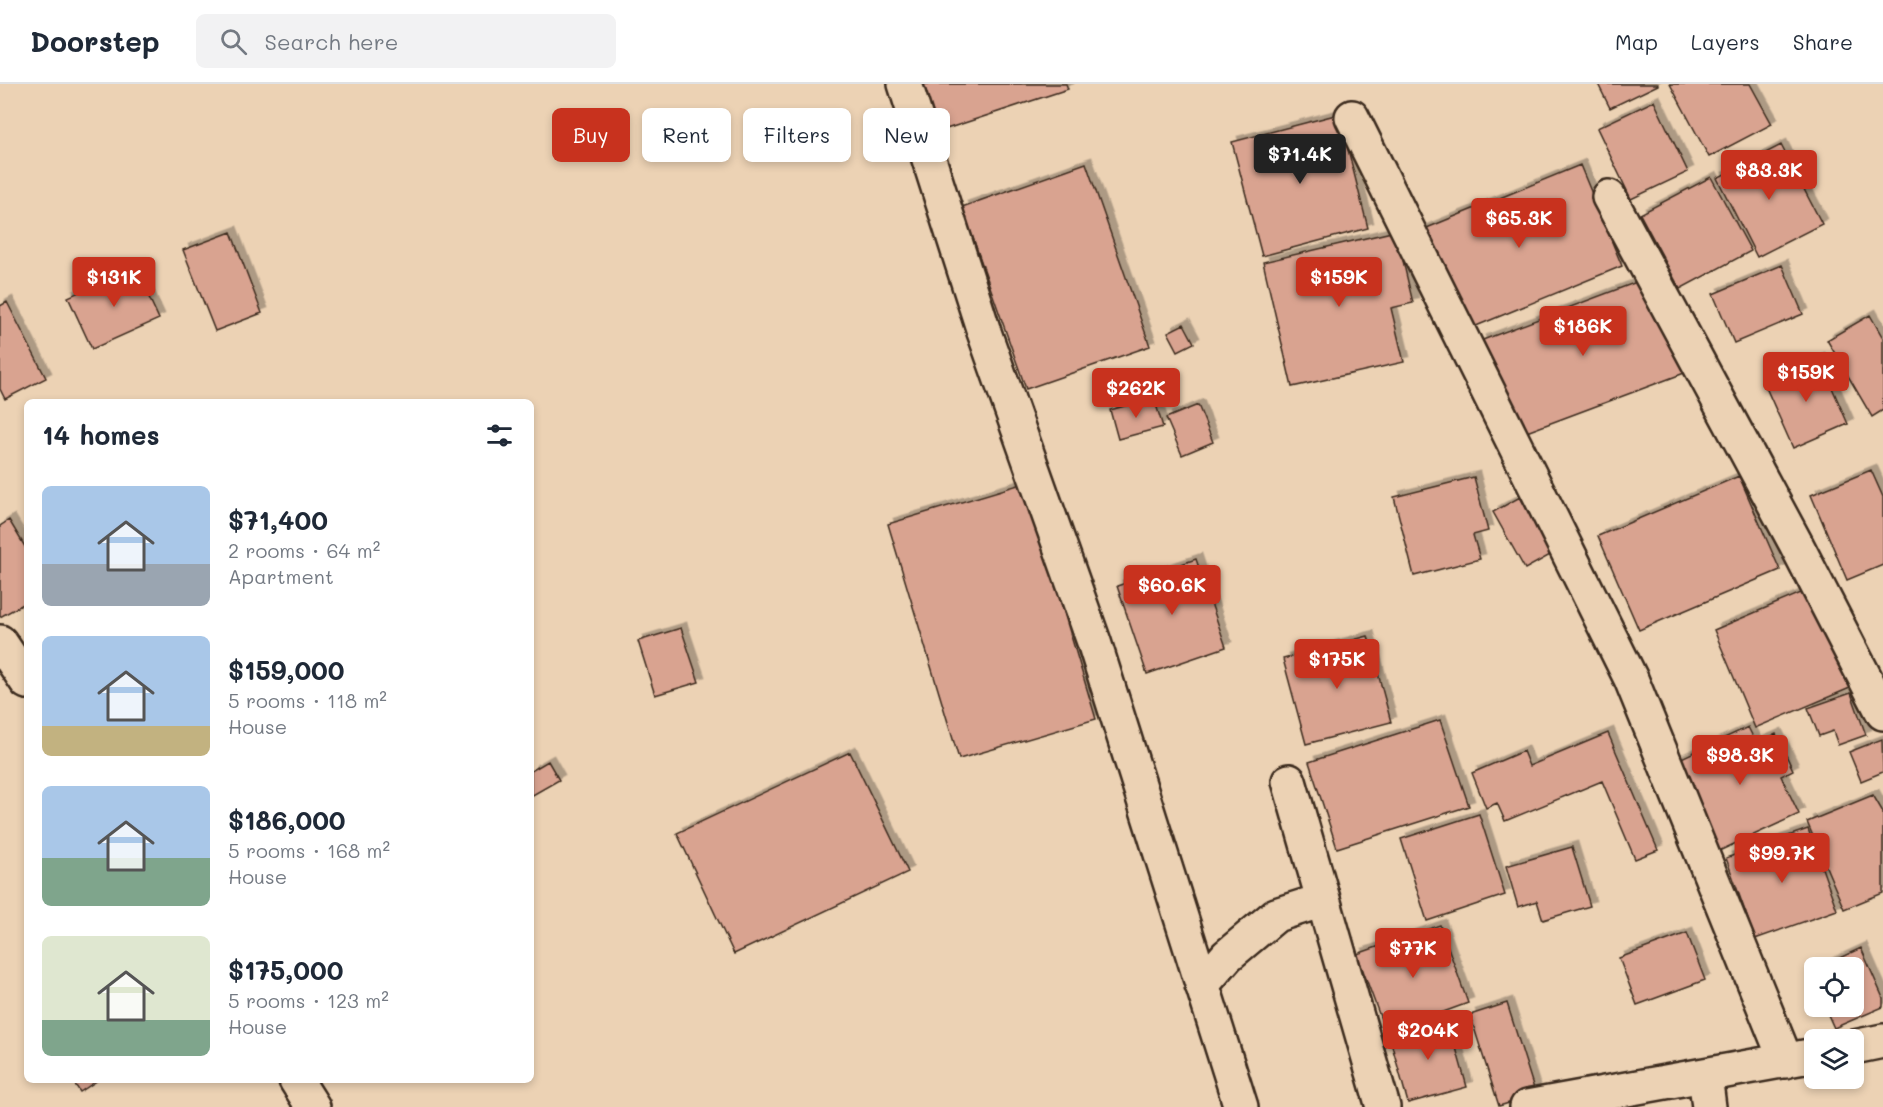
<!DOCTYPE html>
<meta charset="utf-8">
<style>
:root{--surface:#fff;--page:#f2f2f3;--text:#1f2937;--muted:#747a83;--line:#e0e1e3;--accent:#c8321e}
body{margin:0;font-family:Mali,sans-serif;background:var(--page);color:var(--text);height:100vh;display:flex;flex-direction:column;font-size:22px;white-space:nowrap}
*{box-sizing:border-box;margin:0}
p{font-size:20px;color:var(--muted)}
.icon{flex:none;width:33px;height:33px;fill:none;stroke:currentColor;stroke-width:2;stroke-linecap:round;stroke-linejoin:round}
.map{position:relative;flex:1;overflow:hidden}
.side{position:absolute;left:24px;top:315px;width:510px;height:684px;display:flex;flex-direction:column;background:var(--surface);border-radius:9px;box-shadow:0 3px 9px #0003}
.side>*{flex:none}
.guide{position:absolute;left:552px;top:24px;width:570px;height:54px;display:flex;gap:12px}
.buttons{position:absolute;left:1804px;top:873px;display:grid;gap:12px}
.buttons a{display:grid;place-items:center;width:60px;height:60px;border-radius:9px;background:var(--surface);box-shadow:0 3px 9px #0003;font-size:30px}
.price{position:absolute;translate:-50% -51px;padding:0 14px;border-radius:6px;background:var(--accent);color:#fff;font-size:20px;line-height:39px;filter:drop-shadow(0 2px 3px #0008)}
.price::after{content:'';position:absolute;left:50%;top:36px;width:18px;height:14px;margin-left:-9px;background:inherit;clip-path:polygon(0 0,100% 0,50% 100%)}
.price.current{background:#222;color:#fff}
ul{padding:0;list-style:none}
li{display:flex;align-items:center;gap:18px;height:150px;padding:0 18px}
li span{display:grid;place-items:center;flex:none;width:168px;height:120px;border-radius:9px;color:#555}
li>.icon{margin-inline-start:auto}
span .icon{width:72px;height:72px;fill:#fffc;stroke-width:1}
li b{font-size:26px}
h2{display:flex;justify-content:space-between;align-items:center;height:72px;padding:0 18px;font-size:26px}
.tag{padding:0 21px;border-radius:9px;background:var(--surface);box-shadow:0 3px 9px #0003;font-size:21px;line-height:54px}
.tag.current{background:var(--accent);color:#fff}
header{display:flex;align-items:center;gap:36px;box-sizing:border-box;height:84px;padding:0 30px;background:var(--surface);border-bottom:2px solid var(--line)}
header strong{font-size:28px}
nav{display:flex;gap:33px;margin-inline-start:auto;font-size:21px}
.search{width:420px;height:54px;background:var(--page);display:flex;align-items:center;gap:15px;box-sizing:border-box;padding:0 21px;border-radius:9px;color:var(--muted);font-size:22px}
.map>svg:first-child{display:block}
.building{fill:#d9a390;stroke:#3b2a1e;stroke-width:1.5;filter:url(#shadow)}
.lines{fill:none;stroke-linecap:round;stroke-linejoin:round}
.minor-casing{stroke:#3b2a1e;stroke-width:38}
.minor{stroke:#ecd2b4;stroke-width:33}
</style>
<header>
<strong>Doorstep</strong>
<div class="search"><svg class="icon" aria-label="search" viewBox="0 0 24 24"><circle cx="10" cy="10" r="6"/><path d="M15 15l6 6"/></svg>Search here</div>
<nav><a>Map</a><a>Layers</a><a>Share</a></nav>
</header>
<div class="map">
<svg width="1883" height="1023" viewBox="0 0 1883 1023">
<defs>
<filter id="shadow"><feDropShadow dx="5.5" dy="-5.5" stdDeviation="0" flood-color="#0004"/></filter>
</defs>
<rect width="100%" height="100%" fill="#ecd2b4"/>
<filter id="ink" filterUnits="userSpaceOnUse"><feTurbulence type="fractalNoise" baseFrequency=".0167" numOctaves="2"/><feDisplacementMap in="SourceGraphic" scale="12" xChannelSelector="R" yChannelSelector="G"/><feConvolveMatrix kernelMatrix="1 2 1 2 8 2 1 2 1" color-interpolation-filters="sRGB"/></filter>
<g filter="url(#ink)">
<path class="building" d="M922,0H1066L1068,5L937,48Z
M1598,0H1658V1L1610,24Z
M1670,0H1750L1772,40L1709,73Z
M1654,17L1688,88L1631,115L1597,44Z
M1339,30L1368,144L1262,172L1232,58Z
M1781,61L1822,140L1757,173L1717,94Z
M1086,79L1150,262L1026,305L962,123Z
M1580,81L1622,182L1459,249L1417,148Z
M1711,93L1751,167L1680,205L1640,130Z
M1396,147L1413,219L1391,224L1404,278L1292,303L1263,178Z
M231,148L262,229L215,247L183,166Z
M1782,181L1803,230L1734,259L1713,210Z
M135,183L159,235L92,265L68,213Z
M1650,193L1687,288L1516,352L1480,257Z
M7,218L46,294L5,315L0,305V222Z
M1870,231L1883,254V326L1872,333L1827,256Z
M1184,240L1194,259L1178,267L1168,248Z
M1819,274L1848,340L1793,364L1764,299Z
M1154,314L1163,343L1118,355L1110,326Z
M1198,321L1213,358L1182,371L1166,334Z
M1871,386L1883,413V481L1847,496L1811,411Z
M1739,392L1780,486L1639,546L1598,452Z
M1474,393L1488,447L1473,451L1480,475L1414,492L1394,413Z
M1025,399L1096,635L959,675L888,440Z
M1520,413L1552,470L1525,485L1493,428Z
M9,436L27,466V518L0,533V442Z
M1196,475L1226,563L1147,590L1117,502Z
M1808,506L1850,604L1755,644L1714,546Z
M681,544L699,598L655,611L638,557Z
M1368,552L1391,638L1306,660L1283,575Z
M1851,609L1866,651L1838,661L1833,647L1819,652L1808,624Z
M1440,636L1469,722L1337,764L1309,678Z
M1748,643L1756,659L1776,650L1793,686L1781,692L1799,730L1719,767L1677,676Z
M1608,649L1658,766L1635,775L1602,697L1505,737L1497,719L1486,724L1472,689L1523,667L1529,682Z
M1882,655L1883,688L1861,697L1849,668Z
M850,668L908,788L734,870L677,749Z
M548,677L559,696L531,712V687Z
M1873,711L1883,728V809L1844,825L1807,738Z
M1479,730L1505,811L1427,837L1401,755Z
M1808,745L1837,826L1755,855L1726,774Z
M1572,763L1590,822L1543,836L1537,817L1518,823L1506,782Z
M1440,841L1468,919L1386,949L1357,870Z
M1687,849L1705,896L1637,921L1619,874Z
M1861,864L1883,914V923L1834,944L1824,922H1854V884H1818Z
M1507,919L1536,1011L1499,1022L1470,931Z
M1448,935L1467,1003L1408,1019L1389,951Z
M72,996H98L80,1008Z"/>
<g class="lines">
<g class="minor-casing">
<path id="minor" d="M905,0L984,248L1094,558L1241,1023
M1352,33L1631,595L1786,977
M1609,113L1795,458L1883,629
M0,558L27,598
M1289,697L1383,1023
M1202,901L1227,872L1276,831L1323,816
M1854,963L1883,957
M1705,991L1709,1023
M296,996L313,1023
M1527,1023L1815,971"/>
</g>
<use href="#minor" class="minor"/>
</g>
</g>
</svg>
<div class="buttons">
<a><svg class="icon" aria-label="locate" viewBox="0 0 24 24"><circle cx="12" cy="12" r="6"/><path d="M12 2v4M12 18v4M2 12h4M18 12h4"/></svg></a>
<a><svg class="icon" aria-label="layers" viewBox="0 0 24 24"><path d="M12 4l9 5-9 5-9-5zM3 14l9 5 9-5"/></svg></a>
</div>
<b class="price current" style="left:1300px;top:101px">$71.4K</b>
<b class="price" style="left:1769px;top:117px">$83.3K</b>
<b class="price" style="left:1519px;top:165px">$65.3K</b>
<b class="price" style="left:114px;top:224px">$131K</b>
<b class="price" style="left:1339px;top:224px">$159K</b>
<b class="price" style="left:1583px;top:273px">$186K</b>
<b class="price" style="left:1806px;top:319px">$159K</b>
<b class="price" style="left:1136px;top:335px">$262K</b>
<b class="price" style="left:1172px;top:532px">$60.6K</b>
<b class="price" style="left:1337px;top:606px">$175K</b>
<b class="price" style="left:1740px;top:702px">$98.3K</b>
<b class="price" style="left:1782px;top:800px">$99.7K</b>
<b class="price" style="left:1413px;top:895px">$77K</b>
<b class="price" style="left:1428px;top:977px">$204K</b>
<div class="guide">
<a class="tag current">Buy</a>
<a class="tag">Rent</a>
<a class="tag">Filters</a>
<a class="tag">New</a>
</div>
<section class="side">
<h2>14 homes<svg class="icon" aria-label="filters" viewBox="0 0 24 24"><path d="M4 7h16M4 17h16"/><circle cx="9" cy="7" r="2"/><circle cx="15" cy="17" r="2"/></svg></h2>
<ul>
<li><span style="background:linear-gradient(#a9c7e8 65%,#9aa5b1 0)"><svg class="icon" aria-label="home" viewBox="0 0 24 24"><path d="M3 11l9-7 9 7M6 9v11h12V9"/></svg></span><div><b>$71,400</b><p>2 rooms · 64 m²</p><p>Apartment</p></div></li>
<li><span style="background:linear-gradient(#a9c7e8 75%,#c2b280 0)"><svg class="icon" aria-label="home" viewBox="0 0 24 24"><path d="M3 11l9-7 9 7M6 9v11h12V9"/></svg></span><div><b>$159,000</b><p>5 rooms · 118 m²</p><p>House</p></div></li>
<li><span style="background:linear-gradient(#a9c7e8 60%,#7fa58c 0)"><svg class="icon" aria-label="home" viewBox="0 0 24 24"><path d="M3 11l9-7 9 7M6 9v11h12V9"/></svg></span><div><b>$186,000</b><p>5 rooms · 168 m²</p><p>House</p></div></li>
<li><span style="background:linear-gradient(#dfe7d0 70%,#7fa58c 0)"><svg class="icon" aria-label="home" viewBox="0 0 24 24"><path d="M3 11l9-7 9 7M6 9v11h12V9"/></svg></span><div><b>$175,000</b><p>5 rooms · 123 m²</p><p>House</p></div></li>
</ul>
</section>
</div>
